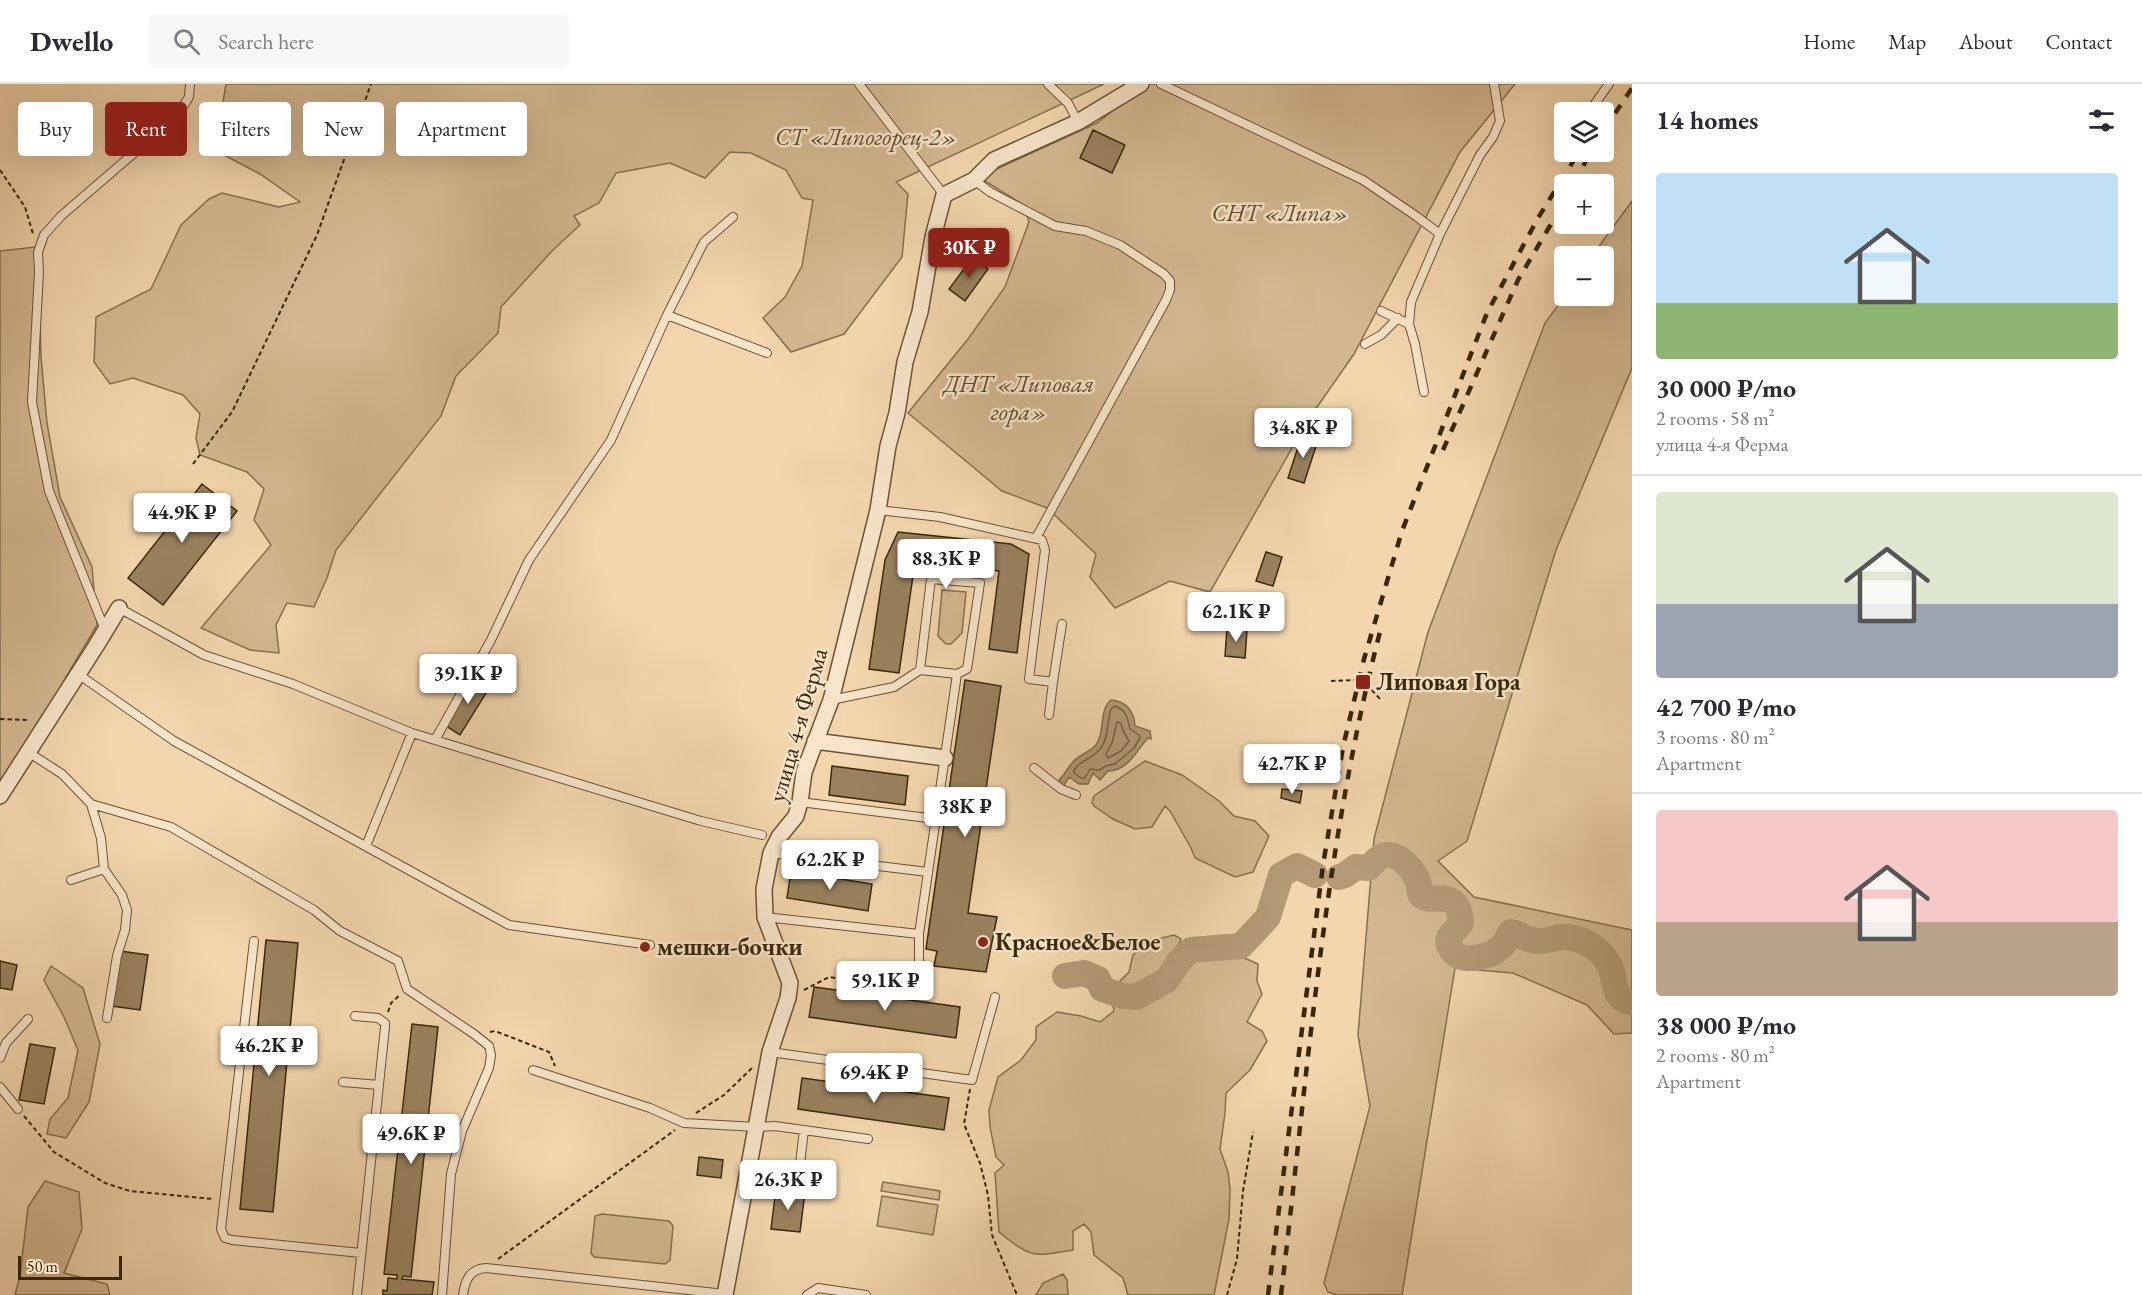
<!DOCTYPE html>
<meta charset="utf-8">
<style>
:root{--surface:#fff;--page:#f7f7f7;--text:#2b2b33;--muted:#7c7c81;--line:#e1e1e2;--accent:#8f2418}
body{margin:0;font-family:"EB Garamond",serif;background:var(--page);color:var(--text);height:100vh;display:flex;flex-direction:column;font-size:22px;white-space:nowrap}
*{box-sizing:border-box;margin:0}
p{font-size:20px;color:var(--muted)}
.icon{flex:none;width:33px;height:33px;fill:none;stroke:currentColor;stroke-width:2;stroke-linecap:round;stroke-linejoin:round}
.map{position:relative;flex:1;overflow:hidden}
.drawer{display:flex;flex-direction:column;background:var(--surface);width:510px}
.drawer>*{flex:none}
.hud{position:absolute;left:18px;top:18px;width:570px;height:54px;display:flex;gap:12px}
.buttons{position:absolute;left:1554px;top:18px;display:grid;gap:12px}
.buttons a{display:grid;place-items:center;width:60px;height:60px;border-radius:6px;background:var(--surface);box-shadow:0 6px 24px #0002;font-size:30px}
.scale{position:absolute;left:18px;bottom:15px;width:104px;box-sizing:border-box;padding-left:6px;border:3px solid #3a270a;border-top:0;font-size:16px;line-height:21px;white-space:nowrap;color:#3a270a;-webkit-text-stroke:4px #f7e4ca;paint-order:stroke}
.price{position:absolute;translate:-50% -51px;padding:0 14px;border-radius:6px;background:#fff;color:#222;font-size:20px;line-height:39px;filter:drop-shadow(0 2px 3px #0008)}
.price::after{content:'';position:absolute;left:50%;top:36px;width:18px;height:14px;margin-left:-9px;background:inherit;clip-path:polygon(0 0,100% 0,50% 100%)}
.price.active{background:var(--accent);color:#fff}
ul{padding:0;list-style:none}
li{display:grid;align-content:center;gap:12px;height:318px;padding:0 24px}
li+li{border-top:2px solid var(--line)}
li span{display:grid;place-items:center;height:186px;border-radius:6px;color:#555}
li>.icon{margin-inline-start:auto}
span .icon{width:108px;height:108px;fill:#fffc;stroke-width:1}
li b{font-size:26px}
h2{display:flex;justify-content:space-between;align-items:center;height:72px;padding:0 24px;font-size:26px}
.chip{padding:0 21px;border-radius:6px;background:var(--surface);box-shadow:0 6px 24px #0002;font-size:21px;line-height:54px}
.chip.active{background:var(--accent);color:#fff}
header{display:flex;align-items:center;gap:36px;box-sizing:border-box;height:84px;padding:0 30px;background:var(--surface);border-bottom:2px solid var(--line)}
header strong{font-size:28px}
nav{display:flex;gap:33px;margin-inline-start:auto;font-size:21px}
.search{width:420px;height:54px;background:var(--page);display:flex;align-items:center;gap:15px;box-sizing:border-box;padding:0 21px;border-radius:6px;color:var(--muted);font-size:22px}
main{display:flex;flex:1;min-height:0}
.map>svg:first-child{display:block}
.green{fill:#d4b891;stroke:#87704e;stroke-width:1.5}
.water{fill:#b49a76;stroke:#836c4b;stroke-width:1.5}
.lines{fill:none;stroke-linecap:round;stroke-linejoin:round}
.shore{stroke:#776040;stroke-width:1.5}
.river{stroke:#b49a76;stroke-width:26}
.building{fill:#9a825f;stroke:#3a270a;stroke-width:1.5}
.lane-casing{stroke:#685333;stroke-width:10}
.street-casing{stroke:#685333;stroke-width:18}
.path{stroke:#3a270a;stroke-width:2;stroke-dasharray:4.5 3;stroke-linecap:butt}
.lane{stroke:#f7e4ca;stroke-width:8}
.street{stroke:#f7e4ca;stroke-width:15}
.rail{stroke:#3a270a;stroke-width:4.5;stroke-dasharray:10 10;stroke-linecap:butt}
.poi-dot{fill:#8f2418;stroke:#f7e4ca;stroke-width:2}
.labels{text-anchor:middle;stroke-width:5;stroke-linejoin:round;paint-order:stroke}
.park-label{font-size:24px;font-style:italic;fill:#604b2c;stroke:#f7e4ca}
.poi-label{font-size:24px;font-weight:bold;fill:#3a270a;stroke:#f7e4ca;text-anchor:start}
.street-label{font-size:24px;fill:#3a270a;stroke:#f7e4ca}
</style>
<header>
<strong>Dwello</strong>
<div class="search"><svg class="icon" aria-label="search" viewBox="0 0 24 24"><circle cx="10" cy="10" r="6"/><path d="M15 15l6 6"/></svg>Search here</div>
<nav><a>Home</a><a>Map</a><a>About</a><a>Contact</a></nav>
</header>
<main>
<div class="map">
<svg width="1632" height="1211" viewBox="0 0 1632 1211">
<rect width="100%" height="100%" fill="#f3d6ad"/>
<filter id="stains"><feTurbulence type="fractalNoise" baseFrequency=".00333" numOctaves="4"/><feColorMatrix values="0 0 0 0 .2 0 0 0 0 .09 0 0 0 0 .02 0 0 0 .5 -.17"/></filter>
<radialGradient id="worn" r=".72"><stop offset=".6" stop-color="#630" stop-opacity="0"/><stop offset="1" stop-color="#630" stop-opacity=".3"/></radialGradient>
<path class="green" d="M226,0H1104L896,98L908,110L902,173L844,250L791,268L763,234L785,213L802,182L813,116L802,114L786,86L751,69L730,68L705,94L670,79L616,89L599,119L574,132L580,141L552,167L501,223L498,249L456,292L441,332L336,466L327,494L314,523L287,519L276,541L279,569L250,566L201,544L271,461L254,436L264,405L247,388L200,371L196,354L200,330L183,311L133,294L110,300L94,278L96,233L151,205L181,141L209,115L222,109L279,123L300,118L260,90L222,70L220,35Z
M1146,0H1515L1460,68L1354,270L1308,336L1210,508L1170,497L1115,524L1090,493L1096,470L1047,424L1002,407L908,329L968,255L1005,203L1029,138L1024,121L985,97L986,90L1097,39Z
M1632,117V284L1556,466L1467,757L1438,777L1474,813L1632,846V949L1614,950L1587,921L1513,889L1455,884L1402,1211H1337L1328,1208L1324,1199L1370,1022L1358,951L1374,755L1428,548L1545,239L1565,212H1604V172H1592Z
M35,163L39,197L41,273L47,339L60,413L92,483L97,541L30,654L0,698V167Z
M942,506L966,508L962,549L951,560H946L938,552Z
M1145,677L1182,691L1219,717L1234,732L1255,737L1269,752L1253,788L1235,793L1195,774L1191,764L1170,727L1165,722L1152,743L1135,745L1113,735L1094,722L1092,718L1094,712Z
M1174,851L1181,855L1169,886C1183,884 1184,876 1195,873C1208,869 1220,873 1233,869L1258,880L1257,897L1262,910L1247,938L1262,947L1267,957L1250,986L1226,1009L1225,1029L1220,1065L1228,1088L1230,1105L1229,1135L1214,1211H1128L1123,1194L1094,1171L1091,1148L1084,1140L1073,1147V1166C1032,1173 1031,1174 999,1148L995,1089L1004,1081L996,1073L990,1043L989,1026L998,993L1021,976L1036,956V943L1057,928L1081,932L1100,938L1114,927L1111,906L1129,888L1133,871L1153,856Z
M51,882L83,904L100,960L89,1018L66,1054L47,1050L50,1035L68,1014L78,966L64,933L44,896Z
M45,1097L79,1108L82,1145L64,1189L107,1200L110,1211H15L20,1192L28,1123Z
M883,1098L940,1107L939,1116L881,1107Z
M882,1112L938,1121L933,1151L877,1142Z
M602,1130L669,1137L673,1142L670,1176L665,1180L594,1173L591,1169L595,1132Z
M1063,1190L1067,1196L1068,1211H1036L1043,1199Z"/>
<path class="water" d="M1111,616C1126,617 1134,627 1135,642L1150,647L1151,655L1148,654C1135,668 1129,686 1108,687L1100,696L1093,689L1088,700H1079L1069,693L1063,703L1060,701L1059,696C1065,691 1067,684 1073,678C1079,671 1090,668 1096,661C1106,648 1098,627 1111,616Z"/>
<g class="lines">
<path class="shore" d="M1115,622C1127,627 1127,633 1130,645L1139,651L1140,654L1134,664L1115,680L1106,682L1099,686L1090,685L1085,694H1081L1074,689V686C1081,676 1094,674 1101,664C1109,653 1107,637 1111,625Z
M1117,638L1121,639L1123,647L1129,657L1121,667L1108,674L1106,670L1112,659Z"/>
<path class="river" d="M1339,793L1345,791L1356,783L1368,784C1373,780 1379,771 1387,771C1401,770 1413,786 1418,797C1419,801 1419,808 1421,811C1429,823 1458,799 1461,839C1458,844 1451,849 1449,854C1447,858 1448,859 1450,863C1457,881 1489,874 1500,864C1505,860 1508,853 1511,848C1521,850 1528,857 1538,857C1545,858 1553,854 1561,853C1575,852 1588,858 1599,867C1603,872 1607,876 1610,882C1616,897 1612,916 1632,918
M1065,892L1084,889L1098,895L1102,905L1123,912L1136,913L1167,896L1180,876L1191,866L1241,862L1268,833L1281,791L1297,782L1315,791"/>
</g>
<path class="building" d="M1093,46L1125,61L1112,89L1080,74Z
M973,173L988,185L965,217L949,205Z
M1302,351L1318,356L1304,399L1288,394Z
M202,400L237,427L163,521L128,494Z
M898,448L1011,460L1029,470L1017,569L989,565L999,487L915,478L899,589L869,585L885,476Z
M1266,468L1282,473L1273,502L1256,497Z
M1227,545L1247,546L1245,574L1225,572Z
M476,592L491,601L460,651L446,642Z
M965,596L1001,602L968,829L997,833L986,888L934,882L937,867L926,865Z
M832,682L908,692L905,721L829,711Z
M1282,705L1302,707L1300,719L1281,714Z
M791,787L872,800L868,827L787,814Z
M266,856L298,859L273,1128L240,1125Z
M120,867L148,871L140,926L112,922Z
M0,877L17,881L12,906L0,904Z
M814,903L960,923L956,954L809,933Z
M412,940L438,943L411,1193L403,1192L402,1195L434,1198L432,1211H383V1206L387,1207L388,1194L397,1195V1191L384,1190Z
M30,960L55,964L44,1020L19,1016Z
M802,994L949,1014L944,1046L798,1025Z
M699,1073L723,1076L721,1094L697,1091Z
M776,1105L805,1108L800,1148L771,1145Z"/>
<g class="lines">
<g class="lane-casing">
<path id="lane" d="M859,0L944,111
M1048,0L1068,19L1078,38
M1161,0L1363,96L1416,132L1440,150
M1589,28L1609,0
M974,96L990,108L1055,142L1086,147L1120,161L1164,190L1170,197V206L1166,216L1036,454
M1381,227L1409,240
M667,231L767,269
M1365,260L1381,251L1398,234
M1424,308L1415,260L1409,240L1411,218L1440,150L1480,71L1493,53L1500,37L1494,0
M878,426L940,433L1042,456L1045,466L1029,595L1053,598L1062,540
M119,524L204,571L293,600L412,649L701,737L762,751
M105,546L49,407L32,318L39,188L38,168L44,151L61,132L177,32L189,13L190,0
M78,590L174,657L509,841L650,861
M831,616L894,603L920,586L957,590L967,585L980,499L931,495L920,586
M1049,631L1053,598
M435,656L491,556L529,476L611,356L667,231L704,158L733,133
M28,668L62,690L91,720L171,743L314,826L340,847L398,877L407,905L474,950L489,962L491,971L489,984L462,1047L451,1090L442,1211
M1034,684L1061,705L1076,711
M800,718L936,735
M91,720L101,754L104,785L122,811L127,826L125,846L117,872L107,934
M366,762L412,649
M771,769L928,788
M71,796L104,785
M765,833L919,850
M254,857L221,1145L225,1154L232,1156L361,1169
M919,902V850L957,590
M355,932L378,934L385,939V943L357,1211
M770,968L972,996L995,913
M0,974L6,959L28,935
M533,986L650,1024L684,1039L757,1043L775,1042L868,1055
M343,998L379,1001
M0,1003L18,1025
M797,1105L804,1046
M463,1211C465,1196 470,1185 486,1184L725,1210
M807,1211L818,1204L866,1211"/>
</g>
<g class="street-casing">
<path id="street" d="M815,657L945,674
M0,712L96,562L119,524
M725,1211L770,968L788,914L790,899L765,833L764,805L771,769L779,753L796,732L800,718L804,688L831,616L878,426L888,362L897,329L905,278L920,228L933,153L944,111L974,96L994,76L1078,38L1141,0"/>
</g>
<path class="path" d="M0,86L25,123L33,150
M193,380L232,328L317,151L371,0
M1331,597L1355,596L1358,600L1367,601L1381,616
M0,635L30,636
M804,906L829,893L911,907
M388,928L391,919L400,911
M490,948L495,947L549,968L555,982
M970,1005L964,1040L980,1079L988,1111L992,1151L1017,1211
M696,1029L724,1011L752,984
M24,1032L54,1068L105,1099L130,1107L213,1115
M498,1175L675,1046
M1227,1211L1237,1175L1243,1107L1253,1048"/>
<use href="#lane" class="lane"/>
<use href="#street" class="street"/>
<path class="rail" d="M1604,46L1632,4
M1575,100L1590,68
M1443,366L1518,196L1564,118
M1268,1211L1323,781L1343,663L1364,575L1402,447L1487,229L1538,134L1579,68
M1281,1211C1308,988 1324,762 1381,544"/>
</g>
<g class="poi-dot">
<rect x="1355" y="590" width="16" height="16" rx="3"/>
<circle cx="983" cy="858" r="6"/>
<circle cx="645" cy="863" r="6"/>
</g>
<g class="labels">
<g class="park-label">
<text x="866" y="61">СТ «Липогорец-2»</text>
<text x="1280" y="137">СНТ «Липа»</text>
<text x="1019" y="308">ДНТ «Липовая<tspan x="1019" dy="28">гора»</tspan></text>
</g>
<g class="poi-label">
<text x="1376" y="606">Липовая Гора</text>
<text x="995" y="866">Красное&amp;Белое</text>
<text x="657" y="871">мешки-бочки</text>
</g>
<g class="street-label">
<text transform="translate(798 641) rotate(-74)" y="8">улица 4-я Ферма</text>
</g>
</g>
<rect width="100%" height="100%" filter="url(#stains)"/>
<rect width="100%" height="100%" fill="url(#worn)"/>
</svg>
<div class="buttons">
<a><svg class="icon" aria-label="layers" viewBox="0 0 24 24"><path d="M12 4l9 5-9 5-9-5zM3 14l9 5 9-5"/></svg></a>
<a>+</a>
<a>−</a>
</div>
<div class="scale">50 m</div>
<b class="price active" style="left:969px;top:195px">30K ₽</b>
<b class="price" style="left:1303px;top:375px">34.8K ₽</b>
<b class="price" style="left:182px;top:460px">44.9K ₽</b>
<b class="price" style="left:946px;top:506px">88.3K ₽</b>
<b class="price" style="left:1236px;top:559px">62.1K ₽</b>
<b class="price" style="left:468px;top:621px">39.1K ₽</b>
<b class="price" style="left:1292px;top:711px">42.7K ₽</b>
<b class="price" style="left:965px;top:754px">38K ₽</b>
<b class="price" style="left:830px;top:807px">62.2K ₽</b>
<b class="price" style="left:885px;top:928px">59.1K ₽</b>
<b class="price" style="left:269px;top:993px">46.2K ₽</b>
<b class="price" style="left:874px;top:1020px">69.4K ₽</b>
<b class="price" style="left:411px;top:1081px">49.6K ₽</b>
<b class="price" style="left:788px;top:1127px">26.3K ₽</b>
<div class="hud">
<a class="chip">Buy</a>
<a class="chip active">Rent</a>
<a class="chip">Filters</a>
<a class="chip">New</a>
<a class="chip">Apartment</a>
</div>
</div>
<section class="drawer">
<h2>14 homes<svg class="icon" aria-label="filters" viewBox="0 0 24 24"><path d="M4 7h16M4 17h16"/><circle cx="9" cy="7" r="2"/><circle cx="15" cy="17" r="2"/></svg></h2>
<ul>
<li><span style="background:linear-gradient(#bfe0f5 70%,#8fb573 0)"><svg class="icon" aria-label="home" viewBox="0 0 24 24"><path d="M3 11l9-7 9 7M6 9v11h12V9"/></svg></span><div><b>30 000 ₽/mo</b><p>2 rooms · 58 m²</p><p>улица 4-я Ферма</p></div></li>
<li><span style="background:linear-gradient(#dfe7d0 60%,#9aa5b1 0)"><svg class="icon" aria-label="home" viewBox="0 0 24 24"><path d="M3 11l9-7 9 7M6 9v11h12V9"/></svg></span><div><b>42 700 ₽/mo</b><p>3 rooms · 80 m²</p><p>Apartment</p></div></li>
<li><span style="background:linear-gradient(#f6c9c9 60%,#b9a48a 0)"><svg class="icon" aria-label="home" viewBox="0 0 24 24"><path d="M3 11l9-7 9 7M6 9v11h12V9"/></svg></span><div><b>38 000 ₽/mo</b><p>2 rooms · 80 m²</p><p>Apartment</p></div></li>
</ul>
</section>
</main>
